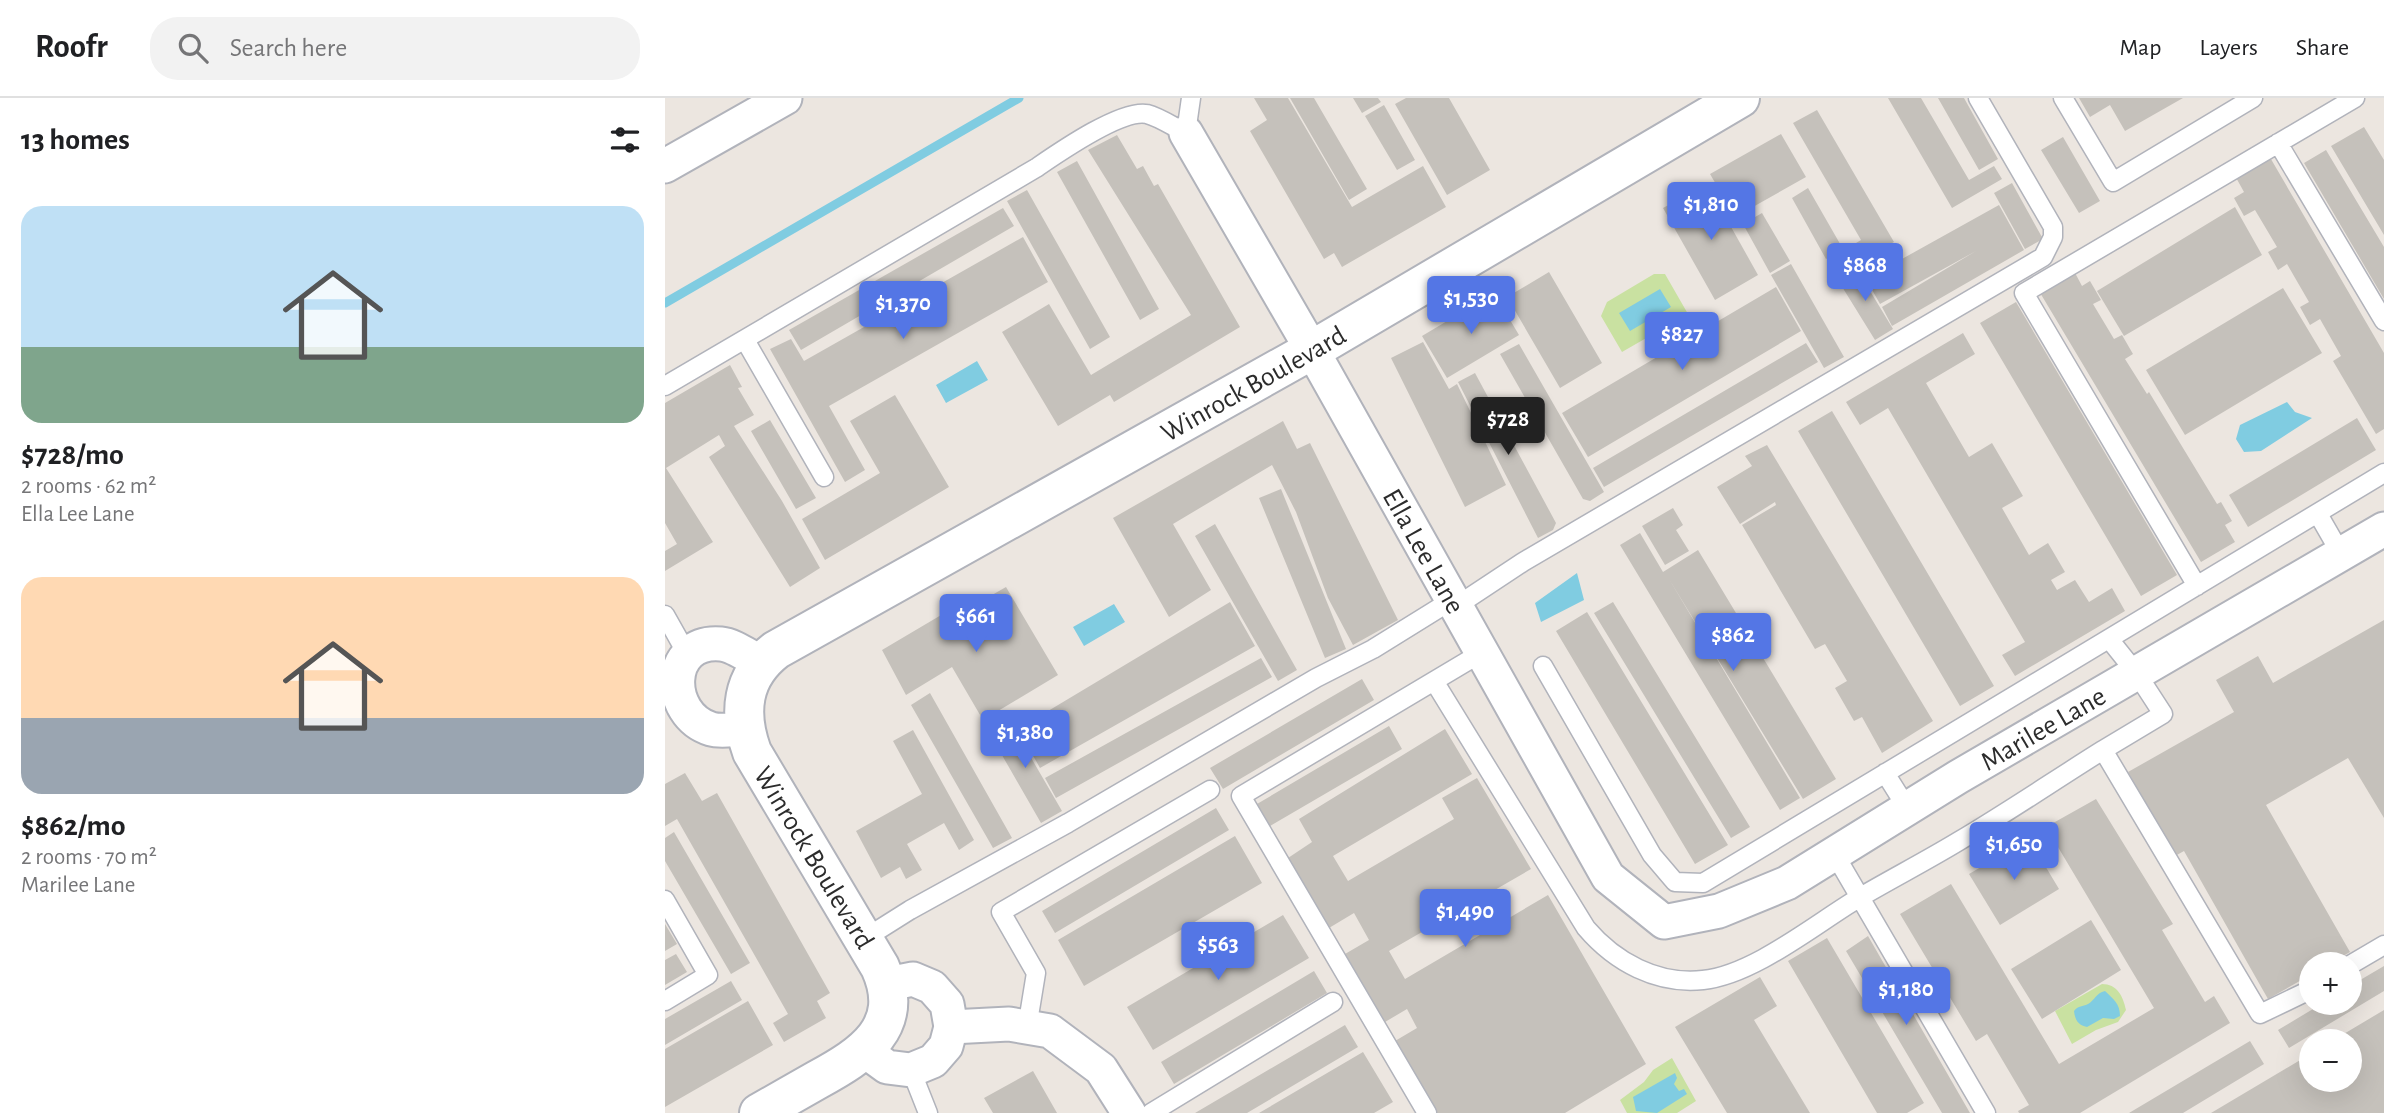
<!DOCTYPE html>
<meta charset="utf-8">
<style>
:root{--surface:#fff;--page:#f2f2f2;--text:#202124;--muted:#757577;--line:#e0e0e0;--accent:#5476e5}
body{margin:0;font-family:"Alegreya Sans",sans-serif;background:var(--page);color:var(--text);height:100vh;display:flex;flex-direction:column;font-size:26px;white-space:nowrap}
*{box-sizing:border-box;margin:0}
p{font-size:23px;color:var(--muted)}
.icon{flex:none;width:38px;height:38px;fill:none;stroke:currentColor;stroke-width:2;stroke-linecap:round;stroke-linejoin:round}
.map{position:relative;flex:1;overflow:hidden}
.details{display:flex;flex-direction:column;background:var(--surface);width:665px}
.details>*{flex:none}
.controls{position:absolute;left:1634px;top:854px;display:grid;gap:14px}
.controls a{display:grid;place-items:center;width:63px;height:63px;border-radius:50%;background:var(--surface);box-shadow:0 7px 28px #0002;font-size:35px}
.price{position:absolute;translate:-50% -60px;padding:0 16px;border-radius:7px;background:var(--accent);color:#fff;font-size:23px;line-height:46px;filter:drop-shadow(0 2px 4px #0008)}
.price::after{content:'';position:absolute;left:50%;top:42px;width:21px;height:16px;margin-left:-10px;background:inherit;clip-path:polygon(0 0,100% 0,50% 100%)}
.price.selected{background:#222;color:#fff}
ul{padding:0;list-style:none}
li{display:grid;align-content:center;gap:14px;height:371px;padding:0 21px}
li span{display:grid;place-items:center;height:217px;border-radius:21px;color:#555}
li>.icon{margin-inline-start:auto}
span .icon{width:126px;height:126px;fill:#fffc;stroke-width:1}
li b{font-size:30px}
h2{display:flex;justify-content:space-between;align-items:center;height:84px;padding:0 21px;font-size:30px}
header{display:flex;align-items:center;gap:42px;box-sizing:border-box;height:98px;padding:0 35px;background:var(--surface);border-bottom:2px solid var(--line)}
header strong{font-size:33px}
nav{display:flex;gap:38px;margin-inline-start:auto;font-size:24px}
.search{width:490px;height:63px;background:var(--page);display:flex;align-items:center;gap:18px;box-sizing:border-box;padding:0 24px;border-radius:28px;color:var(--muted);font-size:26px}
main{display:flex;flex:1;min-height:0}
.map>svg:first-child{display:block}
.pitch{fill:#c9e1a1}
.water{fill:#80cce1}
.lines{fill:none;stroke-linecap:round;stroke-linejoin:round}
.stream{stroke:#80cce1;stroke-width:9}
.building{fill:#c5c1bb}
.lane-casing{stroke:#b1b3bb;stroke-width:21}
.street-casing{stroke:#b1b3bb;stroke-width:37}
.secondary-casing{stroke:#b1b3bb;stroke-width:42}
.lane{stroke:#fff;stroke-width:18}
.street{stroke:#fff;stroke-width:33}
.secondary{stroke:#fff;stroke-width:38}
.labels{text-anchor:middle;stroke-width:5;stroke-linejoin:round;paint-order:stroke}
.street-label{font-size:28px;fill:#2c2c2c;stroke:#fff}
</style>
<header>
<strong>Roofr</strong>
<div class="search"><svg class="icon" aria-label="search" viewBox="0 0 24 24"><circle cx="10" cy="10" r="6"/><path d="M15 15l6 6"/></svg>Search here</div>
<nav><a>Map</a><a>Layers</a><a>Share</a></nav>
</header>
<main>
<section class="details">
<h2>13 homes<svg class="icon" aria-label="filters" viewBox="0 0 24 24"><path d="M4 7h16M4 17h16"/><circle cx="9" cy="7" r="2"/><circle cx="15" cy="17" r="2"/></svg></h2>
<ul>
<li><span style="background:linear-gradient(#bfe0f5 65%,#7fa58c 0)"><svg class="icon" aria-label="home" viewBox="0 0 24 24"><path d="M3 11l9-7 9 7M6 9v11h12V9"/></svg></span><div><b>$728/mo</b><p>2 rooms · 62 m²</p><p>Ella Lee Lane</p></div></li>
<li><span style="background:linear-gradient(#ffd9b3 65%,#9aa5b1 0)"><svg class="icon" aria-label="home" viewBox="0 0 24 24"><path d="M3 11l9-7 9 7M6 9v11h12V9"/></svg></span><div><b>$862/mo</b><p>2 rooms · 70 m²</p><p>Marilee Lane</p></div></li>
</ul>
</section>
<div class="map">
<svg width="1719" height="1015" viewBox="0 0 1719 1015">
<rect width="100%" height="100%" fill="#ece6e0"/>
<path class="pitch" d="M989,176H1000L1023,216L957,254L936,218L942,204Z
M1437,886C1452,886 1458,898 1461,912L1453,924L1431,932L1407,946L1390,913Z
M1007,960L1031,1003L1012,1015H962L955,1002L979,984L988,972Z"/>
<path class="water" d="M995,191L1006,209L965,233L954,215Z
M312,263L323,282L281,305L271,287Z
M1622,304L1630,314L1647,320L1596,353L1579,354L1571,341L1575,327Z
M912,475L919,502L876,524L870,505Z
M449,506L460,524L419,548L408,529Z
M1440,893C1448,901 1455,905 1455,918L1449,921L1438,920L1422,929C1413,927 1410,922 1409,913C1414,907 1417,909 1423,906C1430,902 1431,895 1440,893Z
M1010,975L1012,980L1009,986L1014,993L1019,991L1022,996L992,1015L971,1013L968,999Z"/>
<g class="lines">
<path class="stream" d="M0,205L354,0"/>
</g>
<path class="building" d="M589,0H623L687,109L758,68L781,109L677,169L669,155L659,161L585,33L602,22Z
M625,0H649L702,91L684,102Z
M688,0H713L716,4L697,15Z
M741,0H784L825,72L782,97L730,6Z
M1223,0H1256L1304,82L1329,68L1337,81L1287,110Z
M1273,0H1299L1333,61L1314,72Z
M1414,0H1518L1460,33L1445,7L1425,19Z
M719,7L750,62L732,72L700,18Z
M1152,12L1229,144L1175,175L1166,160L1196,142L1128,25Z
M1699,29L1719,62V137L1666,48Z
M1116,36L1141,79L1070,119L1045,76Z
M452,37L472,71L478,68L489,88L493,86L575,229L449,304L445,297L393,328L337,234L384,206L426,277L526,217L423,52Z
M1398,39L1435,103L1414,115L1376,52Z
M1661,52L1719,149V201L1639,65Z
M1603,56L1719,255V331L1711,336L1668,263L1676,258L1655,221L1645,227L1635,209L1644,204L1622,166L1613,172L1603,154L1612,149L1590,112L1579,118L1569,100L1579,94L1569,76Z
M412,63L494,211L475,222L392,74Z
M1347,85L1378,141L1360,151L1329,95Z
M1042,86L1093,177L1050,202L998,110Z
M1143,90L1178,151L1161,161L1127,100Z
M362,92L445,239L425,251L342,103Z
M1334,107L1359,152L1227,228L1217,209L1311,153L1215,206L1201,181Z
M1570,109L1597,157L1459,238L1432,193Z
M338,110L349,128L136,252L124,232Z
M1097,115L1125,163L1105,175L1078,126Z
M358,139L383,184L164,308L200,372L180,384L105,251L126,241L139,263Z
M1126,166L1179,259L1159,270L1106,177Z
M1190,168L1228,231L1210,242L1171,179Z
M1409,173L1417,188L1425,183L1436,202L1428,206L1449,241L1457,237L1468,256L1460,261L1482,296L1484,294L1552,406L1556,404L1567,423L1560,427L1570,444L1536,464L1374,193Z
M884,174L937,265L895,290L842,199Z
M1111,189L1136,233L923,359L897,315Z
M1618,190L1657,255L1520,337L1481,272Z
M829,195L854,237L782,280L757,238Z
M1351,204L1512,477L1476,498L1315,225Z
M1298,235L1310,256L1261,285L1304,359L1327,345L1358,398L1337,410L1364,457L1383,445L1400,474L1386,482L1392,492L1410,482L1424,504L1447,490L1460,513L1350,578L1337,557L1360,544L1223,310L1195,327L1181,304Z
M758,244L784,291L792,286L841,387L800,409L726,260Z
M1141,245L1153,264L939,389L928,370Z
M854,246L939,394L925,403L918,401L835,256Z
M65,267L77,289L73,290L89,317L69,328L117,403L155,470L125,489L44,359L60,348L54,337L1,370L48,444L0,473V453L12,446L0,425V305Z
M810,275L891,425L888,432L873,440L793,284Z
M230,297L284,389L160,462L137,421L215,375L185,323Z
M1167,313L1329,588L1295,608L1133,333Z
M1692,320L1711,352L1583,429L1564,397Z
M105,322L151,400L131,411L86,333Z
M618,323L632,351L645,345L733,522L688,547L663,500L631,414L607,367L508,426L546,492L504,519L448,420Z
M1102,347L1268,623L1217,655L1197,619L1189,623L1170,590L1182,583L1160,546L1150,551L1077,427L1111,407L1110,404L1075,426L1052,389L1087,368L1080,358Z
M616,391L681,551L660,560L594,400Z
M1008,410L1018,427L1011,432L1024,453L1000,467L977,428Z
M550,426L632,572L613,583L530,438Z
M975,435L998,474L1033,452L1171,681L1138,701L1004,481L1135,700L1115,712L955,447Z
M341,489L393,577L318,622L287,569L241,597L217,552L288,510L292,517Z
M565,504L590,548L375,670L353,631Z
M948,504L1085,729L1066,740L929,515Z
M922,514L1063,747L1030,766L891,533Z
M1719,522V720L1683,660L1601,707L1685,854L1664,866H1647V876L1603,901L1519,753L1510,758L1463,674L1569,614L1551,582L1593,558L1608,585Z
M596,560L607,579L391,700L380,680Z
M697,581L709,602L558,691L545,670Z
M265,595L347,740L328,750L246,607Z
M343,620L397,713L376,725L322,631Z
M724,628L737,651L605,728L592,706Z
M780,631L807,676L668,758L683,783L789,721L777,700L812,680L866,771L724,853L740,881L883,797L981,966L900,1015H772L730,943L752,930L742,911L720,924L680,856L704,842L689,815L664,830L623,760L647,744L634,721Z
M248,632L309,742L294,752L279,725L242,746L257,772L241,781L235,769L216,780L191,733L257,696L228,643Z
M20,675L37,703L52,695L165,895L152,903L161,920L119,944L108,925L123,916L12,721L0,728V686Z
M1431,701L1508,826L1497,832L1540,904L1549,898L1565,925L1415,1015H1354L1353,1013L1364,1007L1322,936L1311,943L1235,816L1286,786L1394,966L1489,910L1381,729Z
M551,710L564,732L390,835L377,813Z
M9,734L85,865L66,876L0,763V740Z
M570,738L597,785L419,888L393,842Z
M1364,741L1394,791L1335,827L1304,776Z
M618,817L644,860L488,952L462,909Z
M1426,822L1456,872L1377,921L1346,871Z
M0,826L12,846L0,853Z
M1203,838L1305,1015H1277L1181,853Z
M1162,840L1259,1005L1242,1015H1212L1123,863Z
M11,856L22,874L0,887V862Z
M1719,868V893L1624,950L1613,932L1658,905H1685V888Z
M649,873L662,895L509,986L496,964Z
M1095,879L1112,908L1089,922L1145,1015H1062L1010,929Z
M66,883L77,902L0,947V921Z
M83,903L108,947L0,1009V951Z
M1719,912V1015H1546L1647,955V982H1685V943H1667Z
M680,927L693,949L582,1015H530Z
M1585,943L1599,966L1518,1015H1464Z
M698,954L728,1004L709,1015H594Z
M368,973L392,1015H328L319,1000Z"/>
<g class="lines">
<g class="lane-casing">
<path id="lane" d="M1398,0L1448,84L1588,0
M1613,45L1719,223
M80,242L159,379
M0,288L371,70C393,55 456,11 482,16C494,19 509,29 521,35L526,0
M1653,416L1676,456
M1532,488L1359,195L1690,0
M790,509L858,464L1378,159L1388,139V129L1313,0
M0,517L22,556
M1444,541L1472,576L1498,616L1438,652L1595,916L1647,891
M878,568L987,757L1010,784L1038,785L1719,375
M769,583L921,830C950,864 992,887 1038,882C1088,877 1149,827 1192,801C1226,781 1261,763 1294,743C1343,714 1390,682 1438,652
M1220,675L1242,710
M1169,755L1321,1015
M0,802L43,877L0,903
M199,841L245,812L403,725L651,580L708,551L787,502
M1685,867L1719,847
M362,930L371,875L336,814L545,692
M246,972L263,1015
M486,1015L668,904
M762,1015L576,698L816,555"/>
</g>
<g class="street-casing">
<g id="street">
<path id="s1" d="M521,35L647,252L943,779L999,824L1054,813L1122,785L1293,679L1719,431"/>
<path d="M0,68L120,0"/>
<path d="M79,631C69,631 56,634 46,631C0,617 0,541 56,546C68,547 83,558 95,564"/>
<path d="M286,929L344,926L385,933L436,971L464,1015"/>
<path d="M200,953L222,969L246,972L268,963L281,948L286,929L282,906L267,889L248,881L223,886"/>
</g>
</g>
<g class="secondary-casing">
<g id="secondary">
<path id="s2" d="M94,1015C113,1004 133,993 152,982C198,957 242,929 215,869L87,654C73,615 76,579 111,552L647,252L1075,0"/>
</g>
</g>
<use href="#lane" class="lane"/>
<use href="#street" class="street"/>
<use href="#secondary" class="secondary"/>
</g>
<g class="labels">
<g class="street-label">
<text dy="10" stroke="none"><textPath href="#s2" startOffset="1124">Winrock Boulevard</textPath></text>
<text dy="10" stroke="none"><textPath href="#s1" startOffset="481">Ella Lee Lane</textPath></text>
<text dy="10" stroke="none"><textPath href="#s1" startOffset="1356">Marilee Lane</textPath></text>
<text transform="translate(150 759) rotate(59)" y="10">Winrock Boulevard</text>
</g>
</g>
</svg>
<div class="controls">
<a>+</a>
<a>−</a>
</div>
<b class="price" style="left:1046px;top:144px">$1,810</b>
<b class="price" style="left:1200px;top:205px">$868</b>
<b class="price" style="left:806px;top:238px">$1,530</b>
<b class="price" style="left:238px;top:243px">$1,370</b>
<b class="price" style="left:1017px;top:274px">$827</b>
<b class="price selected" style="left:843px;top:359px">$728</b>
<b class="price" style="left:311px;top:556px">$661</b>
<b class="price" style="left:1068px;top:575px">$862</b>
<b class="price" style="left:360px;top:672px">$1,380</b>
<b class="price" style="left:1349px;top:784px">$1,650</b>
<b class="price" style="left:800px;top:851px">$1,490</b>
<b class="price" style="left:553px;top:884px">$563</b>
<b class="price" style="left:1241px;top:929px">$1,180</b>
</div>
</main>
